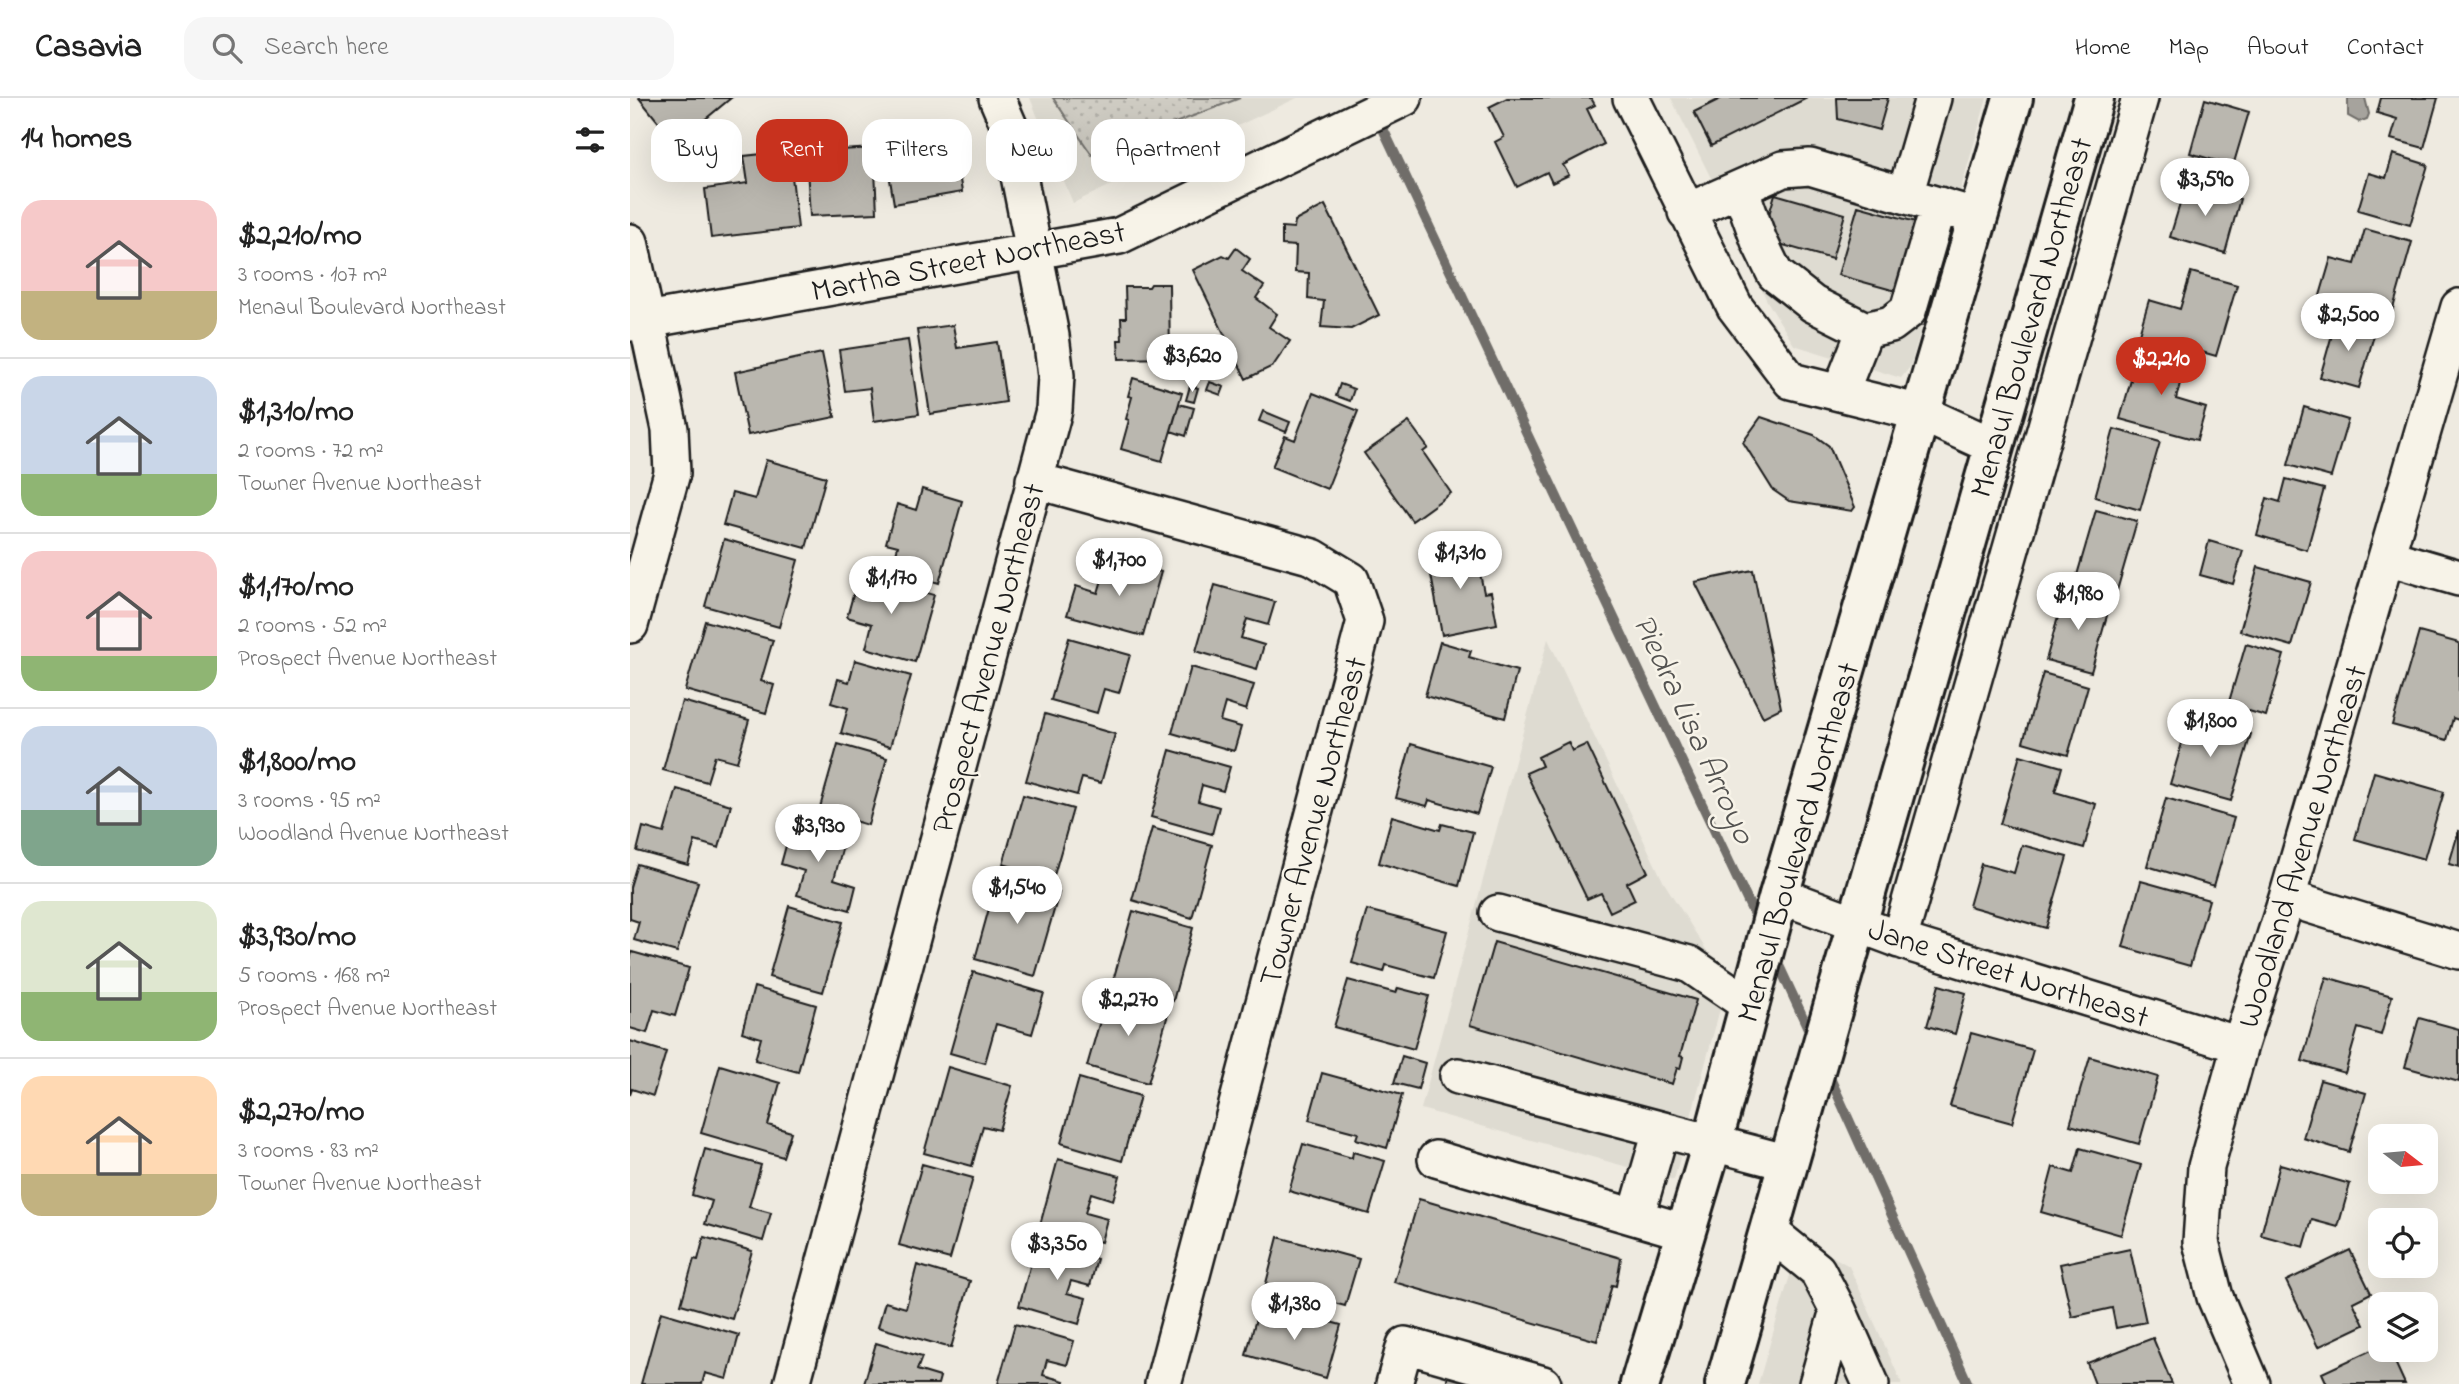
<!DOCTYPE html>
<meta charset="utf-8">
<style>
:root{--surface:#fff;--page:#f6f6f6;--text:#222;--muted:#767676;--line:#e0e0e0;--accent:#c8321e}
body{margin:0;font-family:"Indie Flower",sans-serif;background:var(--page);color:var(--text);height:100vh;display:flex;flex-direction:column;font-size:26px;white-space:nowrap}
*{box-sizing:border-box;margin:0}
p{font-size:23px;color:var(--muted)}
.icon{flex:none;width:38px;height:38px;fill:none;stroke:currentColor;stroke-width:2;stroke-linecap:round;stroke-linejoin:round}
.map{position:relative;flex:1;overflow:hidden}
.side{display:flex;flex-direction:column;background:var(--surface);width:630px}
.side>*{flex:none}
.top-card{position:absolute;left:21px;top:21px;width:665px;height:63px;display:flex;gap:14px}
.needle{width:46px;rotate:106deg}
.controls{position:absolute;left:1738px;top:1026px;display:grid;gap:14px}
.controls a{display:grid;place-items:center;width:70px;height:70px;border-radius:14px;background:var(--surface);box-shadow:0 7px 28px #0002;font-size:35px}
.price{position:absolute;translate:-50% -60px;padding:0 16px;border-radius:24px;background:#fff;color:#222;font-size:23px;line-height:46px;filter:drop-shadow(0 2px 4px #0008)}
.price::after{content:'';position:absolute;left:50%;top:42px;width:21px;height:16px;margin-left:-10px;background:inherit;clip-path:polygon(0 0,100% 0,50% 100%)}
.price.active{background:var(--accent);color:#fff}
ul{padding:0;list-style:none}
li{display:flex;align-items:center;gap:21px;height:175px;padding:0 21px}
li+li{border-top:2px solid var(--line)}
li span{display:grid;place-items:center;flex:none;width:196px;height:140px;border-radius:21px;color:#555}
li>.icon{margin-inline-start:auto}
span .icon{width:84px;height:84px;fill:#fffc;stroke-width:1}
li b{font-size:30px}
h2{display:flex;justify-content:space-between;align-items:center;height:84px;padding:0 21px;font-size:30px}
.tag{padding:0 24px;border-radius:21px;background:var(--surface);box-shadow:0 7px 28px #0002;font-size:24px;line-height:63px}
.tag.active{background:var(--accent);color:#fff}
header{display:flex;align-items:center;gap:42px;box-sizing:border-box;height:98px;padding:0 35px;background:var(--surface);border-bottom:2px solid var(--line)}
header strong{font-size:33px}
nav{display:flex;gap:38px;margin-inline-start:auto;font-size:24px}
.search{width:490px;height:63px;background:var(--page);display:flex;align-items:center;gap:18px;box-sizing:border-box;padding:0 24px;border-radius:21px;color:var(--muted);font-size:26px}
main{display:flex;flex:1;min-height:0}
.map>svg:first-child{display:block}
.built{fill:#dedbd1}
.green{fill:url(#green-dots);stroke:#767470;stroke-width:2}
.water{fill:#a6a39d;stroke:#6f6d69;stroke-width:2}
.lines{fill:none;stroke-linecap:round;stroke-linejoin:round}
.stream{stroke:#6f6d69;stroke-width:10}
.building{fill:#bab7af;stroke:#1c1c1c;stroke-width:2}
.minor-casing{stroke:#1c1c1c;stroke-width:40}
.major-casing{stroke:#1c1c1c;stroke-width:44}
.minor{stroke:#f7f3e8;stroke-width:35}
.major{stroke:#f7f3e8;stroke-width:38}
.labels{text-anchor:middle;stroke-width:5;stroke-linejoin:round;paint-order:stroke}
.street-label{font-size:32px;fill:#1c1c1c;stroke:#f7f3e8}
.water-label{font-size:33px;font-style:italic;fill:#535250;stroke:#f7f3e8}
</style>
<header>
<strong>Casavia</strong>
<div class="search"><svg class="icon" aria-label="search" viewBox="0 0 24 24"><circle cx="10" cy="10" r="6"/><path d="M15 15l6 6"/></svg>Search here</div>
<nav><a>Home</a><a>Map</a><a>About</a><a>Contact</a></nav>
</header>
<main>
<section class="side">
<h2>14 homes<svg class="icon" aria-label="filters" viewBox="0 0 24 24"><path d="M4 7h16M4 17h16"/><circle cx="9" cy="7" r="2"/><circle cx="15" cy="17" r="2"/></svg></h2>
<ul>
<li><span style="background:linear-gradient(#f6c9c9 65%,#c2b280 0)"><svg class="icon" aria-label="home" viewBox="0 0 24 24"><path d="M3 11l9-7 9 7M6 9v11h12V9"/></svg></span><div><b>$2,210/mo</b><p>3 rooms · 107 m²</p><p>Menaul Boulevard Northeast</p></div></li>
<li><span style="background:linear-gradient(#c9d6e8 70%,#8fb573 0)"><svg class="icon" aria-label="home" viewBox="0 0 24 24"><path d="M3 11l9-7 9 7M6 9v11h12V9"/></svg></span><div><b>$1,310/mo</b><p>2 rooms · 72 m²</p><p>Towner Avenue Northeast</p></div></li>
<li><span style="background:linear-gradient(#f6c9c9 75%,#8fb573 0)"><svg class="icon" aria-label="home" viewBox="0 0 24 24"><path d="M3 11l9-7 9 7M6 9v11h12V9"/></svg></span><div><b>$1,170/mo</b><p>2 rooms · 52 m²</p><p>Prospect Avenue Northeast</p></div></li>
<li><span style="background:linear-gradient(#c9d6e8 60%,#7fa58c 0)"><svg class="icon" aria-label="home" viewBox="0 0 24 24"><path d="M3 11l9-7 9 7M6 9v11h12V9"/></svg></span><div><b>$1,800/mo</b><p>3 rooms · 95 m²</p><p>Woodland Avenue Northeast</p></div></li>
<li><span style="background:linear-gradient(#dfe7d0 65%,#8fb573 0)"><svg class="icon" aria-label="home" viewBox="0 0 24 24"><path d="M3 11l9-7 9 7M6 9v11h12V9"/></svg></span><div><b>$3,930/mo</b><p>5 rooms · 168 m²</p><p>Prospect Avenue Northeast</p></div></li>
<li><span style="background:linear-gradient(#ffd9b3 70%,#c2b280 0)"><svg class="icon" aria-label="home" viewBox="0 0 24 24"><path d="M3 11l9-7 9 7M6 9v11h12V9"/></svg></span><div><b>$2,270/mo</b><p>3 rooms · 83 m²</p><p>Towner Avenue Northeast</p></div></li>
</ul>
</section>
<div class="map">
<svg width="1829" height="1286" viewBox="0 0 1829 1286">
<defs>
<pattern id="green-dots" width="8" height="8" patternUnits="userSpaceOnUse" patternTransform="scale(1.75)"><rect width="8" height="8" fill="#cfccc3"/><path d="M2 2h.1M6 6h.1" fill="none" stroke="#b1afa7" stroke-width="1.8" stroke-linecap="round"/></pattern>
</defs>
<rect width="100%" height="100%" fill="#eeeae0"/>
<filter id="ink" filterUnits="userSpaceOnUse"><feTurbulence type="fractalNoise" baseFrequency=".0143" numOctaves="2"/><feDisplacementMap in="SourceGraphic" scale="14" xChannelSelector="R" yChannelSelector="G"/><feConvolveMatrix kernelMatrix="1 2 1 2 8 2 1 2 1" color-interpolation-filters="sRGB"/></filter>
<g filter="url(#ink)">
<path class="built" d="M400,0H667L443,105Z
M1041,0H1357L1280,269L1271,280L1164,247L1137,203L1083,84Z
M918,541L1033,783L1097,885L1044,1082L791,1011Z
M1171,1140L1219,1168L1272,1286H1128Z"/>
<path class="green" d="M423,0H610L462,57Z"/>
<path class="water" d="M1718,0H1735L1739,16L1737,21L1729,24L1718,18Z"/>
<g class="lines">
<path class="stream" d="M747,18L1129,827
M1145,859L1183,941
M1196,971L1338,1286"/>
</g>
<path class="building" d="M9,0H101L72,24L85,40L59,62Z
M877,0H961L965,7L957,11L974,46L933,67L939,77L922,85L917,74L887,89L865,44L874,39L859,9Z
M1092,0H1177L1081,48L1064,14Z
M1207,0H1258L1249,32L1208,21Z
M1751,0H1808L1794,50L1761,41L1767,21L1747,15Z
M1575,1L1619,14L1603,68L1560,55Z
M323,39L332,94L264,106L255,51Z
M244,50L247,115L180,118L176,54Z
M159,53L168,130L81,140L75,91L118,85L114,58Z
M1763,56L1798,67L1780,127L1728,112L1739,75L1756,80Z
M1556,86L1610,101L1595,155L1540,139Z
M1145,96L1215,116L1202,161L1132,141Z
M695,107L749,217L721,231L691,229L694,203L678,201L679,175L665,174L666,148L652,147V129L664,130L665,123Z
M1228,108L1293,126L1273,195L1208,177Z
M1735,131L1782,144L1760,221L1689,201L1701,160L1725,166Z
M606,150L620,161L612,173L634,188L626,200L647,216L639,229L660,243L643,268L616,281L563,172L593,157L599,160Z
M1561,174L1607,187L1586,258L1509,236L1519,202L1550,211Z
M521,186H539L540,260L489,261L488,242H492L491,220H496L495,189H519Z
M1707,219L1746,230L1729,290L1690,279Z
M323,227L327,250L367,244L376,304L300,316L287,232Z
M278,242L289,316L244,323L240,290L215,293L209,252Z
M1510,250L1556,262L1546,301L1576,310L1567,342L1490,321Z
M192,255L205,319L118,337L105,274Z
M503,280L552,295L532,363L491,351L499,322L496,321L502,299L498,298Z
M580,284L594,289L591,297L577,292Z
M710,286L724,291L720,303L706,298Z
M560,288L568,290L564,304L556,302Z
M683,295L728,313L697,391L642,369L655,338L665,342Z
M549,306L564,310L556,338L541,333Z
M1674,309L1718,322L1701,379L1658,367Z
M633,313L660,324L656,334L629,323Z
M1131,319L1184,337L1199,348L1225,409L1222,413L1159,403L1143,392L1113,344Z
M779,324L798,350L793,354L821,395L782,423L734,355Z
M1484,331L1530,344L1510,412L1465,399Z
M136,362L196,379L176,450L93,427L102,395L125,401Z
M1656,381L1694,391L1677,452L1627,437L1637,400L1650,404Z
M292,391L332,403L309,485L262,471L268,448L256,445L267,406L286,412Z
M1466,412L1507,423L1486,496L1445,484Z
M94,441L168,462L149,529L75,508Z
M1579,443L1613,453L1603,486L1570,477Z
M844,446L854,495L861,494L867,526L812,537L797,455Z
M479,459L531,474L513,538L437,517L446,488L468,495Z
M1628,469L1681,484L1662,548L1610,533Z
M1123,472L1151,610L1133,619L1065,484Z
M229,476L304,497L285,564L236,550L242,526L217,519Z
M585,487L645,504L638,527L617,521L611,540L634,547L627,571L566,553Z
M1435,494L1480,507L1461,574L1416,562Z
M75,523L143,542L131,583L144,587L136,615L55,592Z
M1789,534L1829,545V622L1823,620L1817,642L1762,627Z
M439,540L500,557L489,595L474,591L467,615L421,602Z
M810,544L841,553L839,559L887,573L875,620L795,598Z
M1616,546L1654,557L1636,618L1598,607Z
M225,562L281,578L260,649L211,635L218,610L201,605L208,581L219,584Z
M561,569L624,587L616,612L595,605L590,623L611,629L604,653L542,635Z
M1413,575L1458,588L1438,657L1393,644Z
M52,603L119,622L107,664L85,658L77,684L33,672Z
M415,616L485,636L471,685L452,680L447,697L396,683Z
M1560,618L1621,636L1601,703L1540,686Z
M938,644L942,653L957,646L1018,774L997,785L1005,802L980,814L971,795L957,801L896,675L912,668L908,659Z
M208,646L257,660L238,727L189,713Z
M781,646L861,669L847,716L799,702L797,708L766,700Z
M540,652L600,669L593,693L572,687L568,703L589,709L582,736L521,719Z
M1390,657L1432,669L1425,694L1466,706L1454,750L1370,726Z
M1744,674L1814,694L1794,761L1725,741Z
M47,691L101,707L89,750L65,743L58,767L7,753L13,729L34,735Z
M393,697L443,711L423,781L373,766Z
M1536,700L1604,720L1584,788L1517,768Z
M762,718L810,732L812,726L843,734L829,788L749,765Z
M163,722L216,737L204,781L226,788L220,812L167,797L174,773L151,766Z
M522,730L582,747L562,820L502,802Z
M1829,732V769L1819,766Z
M1392,747L1437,759L1416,830L1339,808L1351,766L1384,775Z
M7,766L68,784L47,854L4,842L9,824L0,821V789Z
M368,778L429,795L405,878L345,861Z
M1511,783L1579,802L1560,868L1493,849Z
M159,808L213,824L193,894L139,879Z
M737,812L817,833L804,880L756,867L754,874L722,865Z
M503,813L563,830L543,903L482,886Z
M864,844L1066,902L1050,958L1053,959L1050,971L1047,970L1042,986L840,927Z
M2,854L59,870L45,918L24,912L17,935L0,930V862Z
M343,874L414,895L402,936L366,926L355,965L320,955Z
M1696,879L1762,898L1751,937L1728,930L1715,975L1672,963Z
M718,882L766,895L768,890L799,898L784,951L704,929Z
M1309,887L1336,895L1325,936L1297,928Z
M124,889L186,907L168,974L125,962L131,940L112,934Z
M478,895L539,913L518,985L457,968Z
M1789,920L1829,931V984L1775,969Z
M1341,935L1403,952L1382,1025L1320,1008Z
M0,943L36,954L23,998L2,991L0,997Z
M772,958L795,965L788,991L764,985Z
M1460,959L1528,979L1509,1046L1440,1027Z
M90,967L150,985L138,1027L161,1034L153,1059L71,1035Z
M318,969L382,988L369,1032L353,1028L342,1068L294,1055Z
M692,975L772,997L757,1050L726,1041L728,1035L679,1022Z
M449,980L510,998L492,1063L431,1045Z
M1690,982L1736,995L1719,1054L1673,1040Z
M673,1046L722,1060L723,1054L755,1063L739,1116L659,1093Z
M1450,1050L1511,1067L1491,1137L1411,1114L1423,1069L1443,1075Z
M75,1051L131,1067L119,1109L141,1115L133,1143L75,1126L82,1103L62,1097Z
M428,1061L490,1078L483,1102L461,1095L455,1115L477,1121L471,1144L410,1127Z
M292,1066L343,1080L320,1161L269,1147Z
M1650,1066L1720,1086L1708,1129L1682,1122L1674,1149L1631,1137Z
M789,1101L991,1160L986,1188L982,1187L967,1243L764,1184Z
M74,1139L122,1153L102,1221L51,1206L64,1161L68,1162Z
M648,1139L729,1161L715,1208L667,1195L665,1201L634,1193Z
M407,1144L467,1161L460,1188L441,1183L437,1195L456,1200L449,1226L389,1208Z
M1500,1151L1516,1224L1486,1230L1482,1210L1442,1219L1430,1166Z
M1720,1152L1741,1195L1723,1204L1734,1227L1688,1249L1656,1183Z
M287,1167L340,1183L321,1250L248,1229L255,1204L276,1210Z
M629,1210L678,1224L679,1218L711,1227L696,1280L616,1257Z
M31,1214L109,1237L97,1281L75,1275L72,1286H11Z
M385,1226L444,1243L437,1267L417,1262L413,1277L434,1283L433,1286H368Z
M1523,1240L1542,1286H1465L1457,1265Z
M246,1245L292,1259L287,1272L310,1279L308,1286H234Z
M1750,1248V1251H1759L1775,1286H1697L1692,1275Z
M819,1273L866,1286H816Z"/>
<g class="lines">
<g class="minor-casing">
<path id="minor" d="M1001,0L1105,209L1161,283L1291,315L1363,348
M1110,90L1129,143L1145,176L1183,206L1235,232
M1275,97L1303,0
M1056,114L1153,71L1180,69L1348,119
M0,144L40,331L42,375L0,527
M0,225L489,138L774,0
M1210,295L1235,232L1261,226L1278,213L1309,107
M404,382L683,459L721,482L735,523L533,1286
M1757,459L1829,480
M1149,797L1284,847L1610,947
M1657,800L1829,853
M868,815L1059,866L1119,907
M1269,842L1510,0
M828,978L1159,1065
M806,1061L1056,1134
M1006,1119L1031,1032
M1139,1133L1187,1172L1208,1212L1187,1286
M1208,1212L1241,1286
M162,1286L424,312L426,278L421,238L379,28L367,0
M764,1286L775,1247L913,1286
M1622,1286L1585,1199L1571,1144L1576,1069L1610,947L1657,800L1829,209"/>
</g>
<g class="major-casing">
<path id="major" d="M1010,1286L1082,1046L1149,797L1383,0
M1095,1286L1464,0"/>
</g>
<use href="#minor" class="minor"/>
<use href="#major" class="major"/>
</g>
</g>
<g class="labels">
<g class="street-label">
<text transform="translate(338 162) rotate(-11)" y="11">Martha Street Northeast</text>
<text transform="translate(1400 219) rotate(-74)" y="11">Menaul Boulevard Northeast</text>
<text transform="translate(357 560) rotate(-75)" y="11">Prospect Avenue Northeast</text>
<text transform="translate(682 723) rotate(-75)" y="11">Towner Avenue Northeast</text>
<text transform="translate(1167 744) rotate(-74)" y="11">Menaul Boulevard Northeast</text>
<text transform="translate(1671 748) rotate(-73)" y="11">Woodland Avenue Northeast</text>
<text transform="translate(1379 874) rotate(18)" y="11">Jane Street Northeast</text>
</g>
<g class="water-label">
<text transform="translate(1066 630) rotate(65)" y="12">Piedra Lisa Arroyo</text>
</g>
</g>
</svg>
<div class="controls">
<a><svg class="needle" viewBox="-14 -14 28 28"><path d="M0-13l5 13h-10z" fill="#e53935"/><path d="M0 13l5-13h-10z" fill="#767676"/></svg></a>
<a><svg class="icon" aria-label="locate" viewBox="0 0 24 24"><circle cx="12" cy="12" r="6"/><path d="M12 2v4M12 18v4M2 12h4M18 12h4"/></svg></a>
<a><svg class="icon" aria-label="layers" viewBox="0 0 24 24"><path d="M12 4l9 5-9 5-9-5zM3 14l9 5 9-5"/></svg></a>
</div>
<b class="price" style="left:1575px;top:120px">$3,590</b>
<b class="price" style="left:1718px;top:255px">$2,500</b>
<b class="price" style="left:562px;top:296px">$3,620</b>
<b class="price active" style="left:1531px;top:299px">$2,210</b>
<b class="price" style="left:830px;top:493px">$1,310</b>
<b class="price" style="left:489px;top:500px">$1,700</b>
<b class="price" style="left:261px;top:518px">$1,170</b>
<b class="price" style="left:1448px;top:534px">$1,980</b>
<b class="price" style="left:1580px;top:661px">$1,800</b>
<b class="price" style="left:188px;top:766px">$3,930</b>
<b class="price" style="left:387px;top:828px">$1,540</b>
<b class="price" style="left:498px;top:940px">$2,270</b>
<b class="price" style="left:427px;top:1184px">$3,350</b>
<b class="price" style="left:664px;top:1244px">$1,380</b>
<div class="top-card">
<a class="tag">Buy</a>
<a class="tag active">Rent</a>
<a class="tag">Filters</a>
<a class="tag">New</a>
<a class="tag">Apartment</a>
</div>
</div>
</main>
